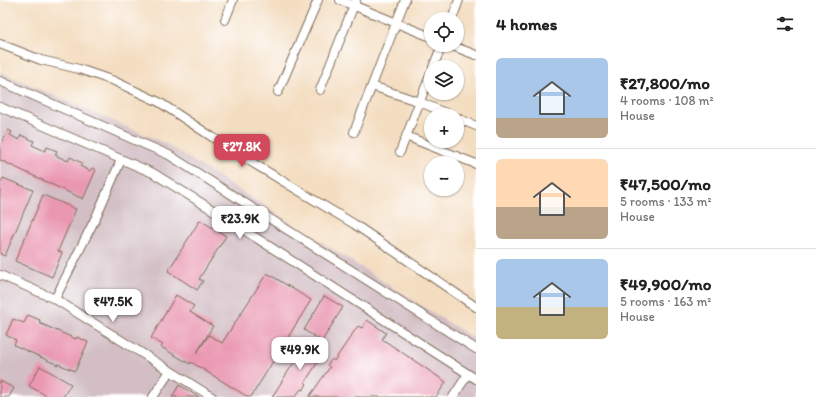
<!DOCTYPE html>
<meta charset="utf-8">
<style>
:root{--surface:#fff;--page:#f2f2f2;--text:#222;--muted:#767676;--line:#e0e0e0;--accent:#d1495b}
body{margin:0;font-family:Itim,sans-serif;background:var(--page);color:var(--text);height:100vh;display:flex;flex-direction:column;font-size:15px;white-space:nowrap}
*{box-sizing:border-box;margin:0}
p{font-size:13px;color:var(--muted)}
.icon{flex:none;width:22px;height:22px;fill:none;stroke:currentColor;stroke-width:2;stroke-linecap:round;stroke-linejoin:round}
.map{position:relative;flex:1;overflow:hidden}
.details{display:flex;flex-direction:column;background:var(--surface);width:340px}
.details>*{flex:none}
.controls{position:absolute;left:424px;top:12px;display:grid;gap:8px}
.controls a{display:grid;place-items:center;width:40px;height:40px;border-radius:50%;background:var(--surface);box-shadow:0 1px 3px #0004;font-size:20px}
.price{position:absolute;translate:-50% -34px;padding:0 9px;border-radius:8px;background:#fff;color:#222;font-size:13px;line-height:26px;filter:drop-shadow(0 1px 2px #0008)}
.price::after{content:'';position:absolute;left:50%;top:24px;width:12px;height:9px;margin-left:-6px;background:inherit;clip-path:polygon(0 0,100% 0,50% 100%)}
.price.on{background:var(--accent);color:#fff}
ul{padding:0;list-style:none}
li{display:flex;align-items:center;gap:12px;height:100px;padding:0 20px}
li+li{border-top:1px solid var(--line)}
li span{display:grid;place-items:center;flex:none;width:112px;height:80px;border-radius:6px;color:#555}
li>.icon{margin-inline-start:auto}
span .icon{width:48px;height:48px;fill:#fffc;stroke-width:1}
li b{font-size:17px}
h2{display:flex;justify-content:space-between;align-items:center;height:48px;padding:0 20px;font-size:17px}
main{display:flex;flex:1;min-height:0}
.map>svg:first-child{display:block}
.industrial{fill:#d2bec4}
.building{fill:#ea98b2}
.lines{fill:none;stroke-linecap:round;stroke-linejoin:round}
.street-casing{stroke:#7c6957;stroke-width:10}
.street{stroke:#fff;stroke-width:8}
</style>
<main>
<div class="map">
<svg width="476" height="397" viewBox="0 0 476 397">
<rect width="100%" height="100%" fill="#fff"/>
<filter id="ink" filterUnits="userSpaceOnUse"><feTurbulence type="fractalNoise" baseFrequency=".025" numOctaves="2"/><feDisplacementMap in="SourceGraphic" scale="8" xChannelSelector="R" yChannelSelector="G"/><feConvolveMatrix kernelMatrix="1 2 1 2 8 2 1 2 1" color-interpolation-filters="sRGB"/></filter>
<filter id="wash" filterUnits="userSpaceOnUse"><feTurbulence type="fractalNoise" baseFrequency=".012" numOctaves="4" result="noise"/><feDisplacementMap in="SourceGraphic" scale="16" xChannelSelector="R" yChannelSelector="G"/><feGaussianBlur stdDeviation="0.9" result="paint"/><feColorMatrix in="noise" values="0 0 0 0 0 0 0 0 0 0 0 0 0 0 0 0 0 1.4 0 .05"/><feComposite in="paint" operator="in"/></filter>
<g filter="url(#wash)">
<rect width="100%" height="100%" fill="#f4dec2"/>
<path class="industrial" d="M0,72L166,144L476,340V397H0Z"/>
<g id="blocks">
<path class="building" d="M8,130L12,132L10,135L19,140L21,135L34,141L32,145L45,151L47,147L57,151L55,155L68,161L70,157L82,163L80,166L90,171L92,168L96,170L83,199L0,160V148Z
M3,178L33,190L5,256L0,254V185Z
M43,195L76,209L58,251L62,253L52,277L15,261Z
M200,220L226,236L199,279L203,281L197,290L168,271Z
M267,273L311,300L251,397H248L191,362L190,364L161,347L163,345L151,338L176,295L194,306L190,312L213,326L196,354L209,335L222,343Z
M324,296L343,307L322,341L304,330Z
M28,315L40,320L39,323L76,339L77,337L88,342L75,371L58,364V365L14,345L16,340L6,335L13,319L24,323Z
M367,320L386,333L382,339L446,382L436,397H309L330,367L327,365L332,359L334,361L358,326L362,328Z
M308,340L325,351L305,382L307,384L303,390L301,389L295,397H272Z
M40,366L71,384L63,397H49L29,386Z
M0,381L14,388L9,397H0Z
M179,385L199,397H172Z"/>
</g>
</g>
<g filter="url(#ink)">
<use href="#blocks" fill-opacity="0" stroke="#7c6957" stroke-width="1"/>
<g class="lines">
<g class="street-casing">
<path id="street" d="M340,0L431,37
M452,19L459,0
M225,20L233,0
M0,44L41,60L79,69L114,81L159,102L238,154L354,224L476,307
M450,45L476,55
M433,67L442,45
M0,81L169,155L476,349
M372,86L420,102L450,115
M320,90L356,0
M278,92L318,0
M0,107L153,173L216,212L476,379
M457,118L476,126
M354,132L405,0
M406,136L476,164
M400,152L431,73
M0,275L55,299L212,397
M55,299L96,217L121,160
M153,397L170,371
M453,397L468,374"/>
</g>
<use href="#street" class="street"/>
</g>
</g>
</svg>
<div class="controls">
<a><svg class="icon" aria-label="locate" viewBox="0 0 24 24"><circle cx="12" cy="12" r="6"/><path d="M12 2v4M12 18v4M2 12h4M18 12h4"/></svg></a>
<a><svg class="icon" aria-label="layers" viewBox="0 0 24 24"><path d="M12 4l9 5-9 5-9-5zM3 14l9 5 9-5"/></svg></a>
<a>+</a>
<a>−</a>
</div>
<b class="price on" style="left:242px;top:168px">₹27.8K</b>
<b class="price" style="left:240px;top:240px">₹23.9K</b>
<b class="price" style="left:113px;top:323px">₹47.5K</b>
<b class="price" style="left:300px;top:371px">₹49.9K</b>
</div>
<section class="details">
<h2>4 homes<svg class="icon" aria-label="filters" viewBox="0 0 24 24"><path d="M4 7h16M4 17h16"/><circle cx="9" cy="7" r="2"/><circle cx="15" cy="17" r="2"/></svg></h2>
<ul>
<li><span style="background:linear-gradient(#a9c7e8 75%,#b9a48a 0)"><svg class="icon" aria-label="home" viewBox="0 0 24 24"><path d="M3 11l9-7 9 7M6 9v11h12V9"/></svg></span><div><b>₹27,800/mo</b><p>4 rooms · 108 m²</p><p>House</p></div></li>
<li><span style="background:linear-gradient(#ffd9b3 60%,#b9a48a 0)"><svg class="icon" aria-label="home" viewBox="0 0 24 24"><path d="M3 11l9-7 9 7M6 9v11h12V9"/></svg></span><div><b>₹47,500/mo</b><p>5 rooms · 133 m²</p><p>House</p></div></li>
<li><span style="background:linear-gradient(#a9c7e8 60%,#c2b280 0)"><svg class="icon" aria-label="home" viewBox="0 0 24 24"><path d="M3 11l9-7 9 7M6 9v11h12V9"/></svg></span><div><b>₹49,900/mo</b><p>5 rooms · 163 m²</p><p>House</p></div></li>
</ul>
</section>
</main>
